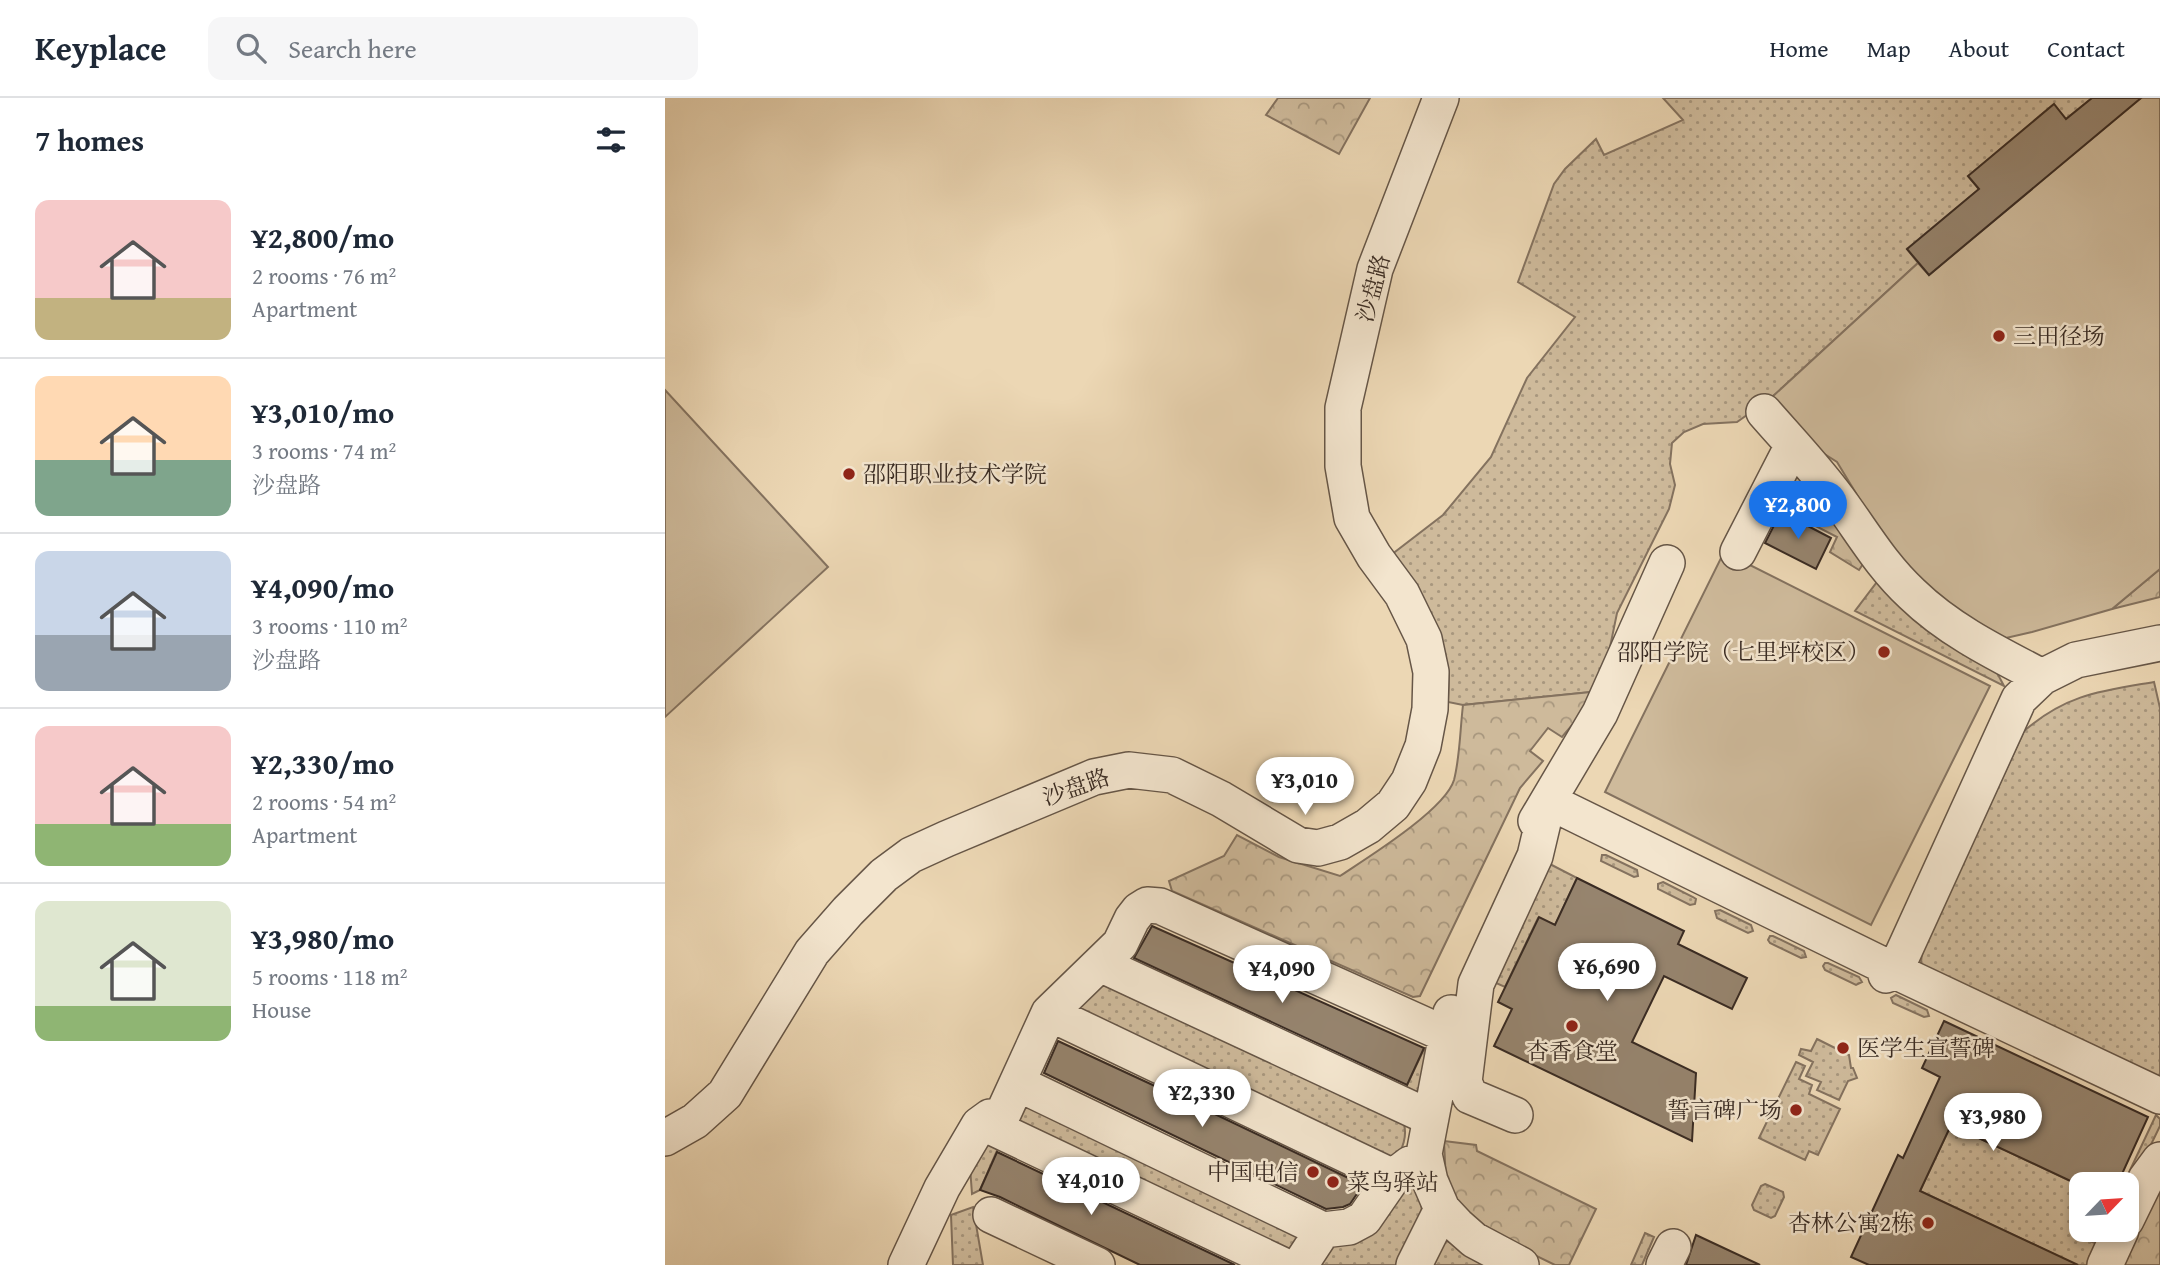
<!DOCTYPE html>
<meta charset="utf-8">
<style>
:root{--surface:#fff;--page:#f6f6f7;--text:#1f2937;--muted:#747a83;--line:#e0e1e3;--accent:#1a73e8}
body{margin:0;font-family:"Gentium Book Plus","Noto Serif SC",serif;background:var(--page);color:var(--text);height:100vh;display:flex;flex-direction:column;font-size:26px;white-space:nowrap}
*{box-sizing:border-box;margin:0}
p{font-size:23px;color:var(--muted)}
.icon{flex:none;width:38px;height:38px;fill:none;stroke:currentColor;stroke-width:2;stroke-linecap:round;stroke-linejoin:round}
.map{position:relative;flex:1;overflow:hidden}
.details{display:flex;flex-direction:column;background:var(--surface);width:665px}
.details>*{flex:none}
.needle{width:46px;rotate:65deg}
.buttons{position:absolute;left:1404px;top:1074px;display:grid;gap:14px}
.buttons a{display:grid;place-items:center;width:70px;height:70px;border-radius:14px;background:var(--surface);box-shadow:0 4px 10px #0003;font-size:35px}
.price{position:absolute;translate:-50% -60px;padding:0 16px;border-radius:24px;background:#fff;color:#222;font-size:23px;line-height:46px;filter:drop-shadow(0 2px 4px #0008)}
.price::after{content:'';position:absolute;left:50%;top:42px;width:21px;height:16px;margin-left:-10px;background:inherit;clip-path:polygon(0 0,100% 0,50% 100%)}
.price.selected{background:var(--accent);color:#fff}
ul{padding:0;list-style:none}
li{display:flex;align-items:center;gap:21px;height:175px;padding:0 35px}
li+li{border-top:2px solid var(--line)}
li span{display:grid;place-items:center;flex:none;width:196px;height:140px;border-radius:14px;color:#555}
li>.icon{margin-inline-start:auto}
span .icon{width:84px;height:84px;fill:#fffc;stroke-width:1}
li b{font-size:30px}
h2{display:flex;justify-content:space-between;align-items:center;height:84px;padding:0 35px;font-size:30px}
header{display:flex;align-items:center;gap:42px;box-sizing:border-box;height:98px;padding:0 35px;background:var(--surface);border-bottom:2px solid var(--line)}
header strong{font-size:33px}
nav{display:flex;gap:38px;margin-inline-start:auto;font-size:24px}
.search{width:490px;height:63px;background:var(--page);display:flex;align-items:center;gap:18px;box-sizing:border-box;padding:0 24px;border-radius:14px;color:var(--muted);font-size:26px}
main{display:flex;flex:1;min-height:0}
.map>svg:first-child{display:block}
.grass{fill:url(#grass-dots);stroke:#84725f;stroke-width:2}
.forest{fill:url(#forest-crowns);stroke:#84725f;stroke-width:2}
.park{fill:#ceba9b;stroke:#84725f;stroke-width:2}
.building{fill:#96846e;stroke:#392b23;stroke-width:2}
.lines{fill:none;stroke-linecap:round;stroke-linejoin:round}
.minor-casing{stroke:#665647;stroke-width:38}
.minor{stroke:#f3e5ce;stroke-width:35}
.poi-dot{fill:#8f2418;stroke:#f3e5ce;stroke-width:2.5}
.labels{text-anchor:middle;stroke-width:5;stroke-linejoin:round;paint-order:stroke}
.street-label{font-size:23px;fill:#392b23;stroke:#f3e5ce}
.poi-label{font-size:23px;fill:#392b23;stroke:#f3e5ce;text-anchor:start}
</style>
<header>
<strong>Keyplace</strong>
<div class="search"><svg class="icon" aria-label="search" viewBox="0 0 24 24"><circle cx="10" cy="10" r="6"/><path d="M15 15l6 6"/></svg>Search here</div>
<nav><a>Home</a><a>Map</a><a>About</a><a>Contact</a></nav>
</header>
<main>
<section class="details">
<h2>7 homes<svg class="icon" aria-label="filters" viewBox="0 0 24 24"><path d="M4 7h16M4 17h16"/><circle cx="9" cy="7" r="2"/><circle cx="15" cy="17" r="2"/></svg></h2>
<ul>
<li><span style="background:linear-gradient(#f6c9c9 70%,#c2b280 0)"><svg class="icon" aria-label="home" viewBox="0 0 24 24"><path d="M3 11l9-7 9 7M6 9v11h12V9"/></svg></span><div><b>¥2,800/mo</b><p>2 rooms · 76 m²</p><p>Apartment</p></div></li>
<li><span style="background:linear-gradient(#ffd9b3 60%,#7fa58c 0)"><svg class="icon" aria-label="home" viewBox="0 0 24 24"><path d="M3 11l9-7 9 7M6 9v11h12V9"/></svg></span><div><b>¥3,010/mo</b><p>3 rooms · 74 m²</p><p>沙盘路</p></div></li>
<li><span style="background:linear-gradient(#c9d6e8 60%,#9aa5b1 0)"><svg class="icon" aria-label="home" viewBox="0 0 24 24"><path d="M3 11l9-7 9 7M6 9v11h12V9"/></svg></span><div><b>¥4,090/mo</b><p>3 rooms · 110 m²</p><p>沙盘路</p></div></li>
<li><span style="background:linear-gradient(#f6c9c9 70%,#8fb573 0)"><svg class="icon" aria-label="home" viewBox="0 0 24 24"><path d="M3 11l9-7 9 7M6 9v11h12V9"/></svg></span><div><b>¥2,330/mo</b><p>2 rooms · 54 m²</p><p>Apartment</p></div></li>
<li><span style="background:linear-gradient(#dfe7d0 75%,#8fb573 0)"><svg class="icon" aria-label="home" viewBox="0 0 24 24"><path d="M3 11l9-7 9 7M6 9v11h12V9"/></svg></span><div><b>¥3,980/mo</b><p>5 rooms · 118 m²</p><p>House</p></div></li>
</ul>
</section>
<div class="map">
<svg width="1495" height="1167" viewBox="0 0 1495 1167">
<defs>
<pattern id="grass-dots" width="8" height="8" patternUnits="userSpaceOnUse" patternTransform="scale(1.75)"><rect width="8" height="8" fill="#ceba9b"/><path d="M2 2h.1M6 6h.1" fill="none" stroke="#a8977e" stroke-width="1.8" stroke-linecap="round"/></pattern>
<pattern id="forest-crowns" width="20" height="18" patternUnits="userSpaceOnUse" patternTransform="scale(1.75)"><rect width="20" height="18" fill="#ceba9b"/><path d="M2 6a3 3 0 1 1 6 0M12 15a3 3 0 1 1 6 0" fill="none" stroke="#a8977e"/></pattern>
</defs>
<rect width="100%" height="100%" fill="#ecd7b4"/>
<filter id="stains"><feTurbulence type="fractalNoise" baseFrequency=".00286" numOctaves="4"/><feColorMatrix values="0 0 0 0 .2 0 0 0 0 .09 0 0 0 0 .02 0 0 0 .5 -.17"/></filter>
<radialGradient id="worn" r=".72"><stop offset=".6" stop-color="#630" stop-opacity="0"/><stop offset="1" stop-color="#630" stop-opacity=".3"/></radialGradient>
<path class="grass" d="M998,0H1427L1401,21L1388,7L1303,78L1314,91L1242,151L1253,165L1106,300L1072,324L1038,326L1019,334L1007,345L1005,366L1010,387L1004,411L952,515L936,593L798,607L783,604L784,574L771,527L726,457L778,417L826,359L862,280L910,219L853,184L889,86L900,71L931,41L939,57L1018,22Z
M1215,480L1330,571L1339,588L1190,513Z
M1489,584L1495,610V988L1261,873L1256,865L1257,854L1359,633C1402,596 1436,593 1489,584Z
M937,757H941L972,772L973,778L969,779L936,763Z
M879,763L912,780L890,827L873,820L840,889L822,881Z
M998,784L1028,799L1031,801L1030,806L1025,807L993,791V786Z
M1055,812L1086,827L1088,833L1083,835L1052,820L1050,813Z
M1105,838H1108L1139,853L1141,859L1136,860L1105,845L1103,842Z
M1160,865H1163L1194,879L1197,884L1191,887L1160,872L1158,868Z
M437,885L738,1024C743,1035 738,1054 729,1061L415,914L413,909Z
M1231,897L1262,912L1264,918L1259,919L1228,905L1226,900Z
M1152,941L1184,957L1186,970H1188L1192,980L1183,983L1174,1002L1152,992L1156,984L1141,978L1148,964L1134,957L1136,951L1146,953Z
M759,951L761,954L753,999L736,1000Z
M1131,964L1140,968L1134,981L1147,987L1144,996L1175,1011L1153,1057L1144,1053L1140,1062L1094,1040Z
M352,1003L629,1130L634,1142L624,1152L353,1026Z
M1491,1017L1495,1021V1028L1461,1098V1087H1458Z
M1286,1027L1416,1088V1132H1424L1420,1141L1437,1148L1428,1167H1400L1391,1157L1255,1093Z
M321,1029L334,1048L315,1092L307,1096L305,1069Z
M1100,1086L1118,1094L1119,1099L1110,1118L1106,1120L1089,1112L1087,1107L1096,1088Z
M747,1087C769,1107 748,1145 739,1167H646L732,1092Z
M308,1109L318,1167H288L286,1117Z
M980,1135L989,1139L977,1167H966Z
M776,1140L830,1167H760Z"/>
<path class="forest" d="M613,0H705L674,56L601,17Z
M1135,377L1202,460L1194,472L1165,454L1172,439L1114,409L1125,384Z
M1495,471V499L1447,511Z
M936,593L897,639L883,630L865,653L878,663L855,690L755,898L748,899L507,793L504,783L559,758L572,737L614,759L675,778C702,760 780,712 789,682C795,659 795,632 798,607Z
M779,1043L811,1047L812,1053L931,1111L904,1167H890L826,1136L798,1112L781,1084Z
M1495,1084V1167H1450Z"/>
<path class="park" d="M1476,0H1495V471L1447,511L1367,534L1341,540L1331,538L1289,511L1245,473L1217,438L1172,364L1150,350L1106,300L1253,165L1264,177Z
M0,292L163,469L0,619Z
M1059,454L1325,588L1206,827L940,694Z"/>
<path class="building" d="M1427,0H1476L1264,177L1242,151L1314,91L1303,78L1389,6L1401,21Z
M1116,414L1166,440L1151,471L1100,445Z
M912,780L1019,833L1013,846L1082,880L1067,911L999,878L967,944L1031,975L1027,1043L829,948L847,911L833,904L874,819L890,827Z
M487,828L759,950L742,987L469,860Z
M1279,923L1483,1019L1452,1087H1414L1286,1027L1255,1093L1413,1167H1204L1186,1159L1233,1057L1238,1060L1275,979L1257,970Z
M393,943L533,1008L698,1087L685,1106L678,1109L661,1111L379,975Z
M332,1054L570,1167H475L335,1099L315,1092Z
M1031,1137L1095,1167H1021Z"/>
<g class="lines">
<g class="minor-casing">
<path id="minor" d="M1099,314C1126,345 1155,375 1178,408C1201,440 1218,469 1247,496C1284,532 1331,555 1377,579
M1073,454L1128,347
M871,723L935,615L1002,465
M435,866L766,1020
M1221,877L1230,873L1354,601L1377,579L1411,562L1495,545
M384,915L728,1079
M786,915L759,1056L765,1083L777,1111L792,1127L809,1142L856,1167
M352,985L658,1132
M850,1017L805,998L799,984L811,886L870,758L883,703L1230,873L1495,998
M0,1040L30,1023L60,996L147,854L183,813L219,777L246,757L281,741L429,679L464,672L507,677L556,701L633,747L653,750L675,744L703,728L728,707L744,683L758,648L765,611L766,574L759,541L737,496L709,458L687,420L678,368V310L710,171L776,0
M326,1117L432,1167
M1461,1122L1481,1081L1495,1062
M241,1167L277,1090L314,1027L325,1019H337
M617,1167L331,1031L384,915L455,846L467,821L474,812L482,807L495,808L782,937
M635,1167L658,1132L684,1129L699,1121L728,1079L745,1066
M749,1167L777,1111
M999,1167L1008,1149
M1440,1167L1456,1132"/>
</g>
<use href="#minor" class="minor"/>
</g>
<g class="poi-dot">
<circle cx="1334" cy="238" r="7"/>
<circle cx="184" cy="376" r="7"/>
<circle cx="1219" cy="554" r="7"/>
<circle cx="907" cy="928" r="7"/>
<circle cx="1178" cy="950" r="7"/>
<circle cx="1131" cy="1012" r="7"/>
<circle cx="648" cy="1074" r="7"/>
<circle cx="668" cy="1084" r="7"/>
<circle cx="1263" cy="1125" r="7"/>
</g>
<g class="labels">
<g class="street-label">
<text transform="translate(708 190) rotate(-75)" y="8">沙盘路</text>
<text transform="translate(411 689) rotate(-19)" y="8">沙盘路</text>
</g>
<g class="poi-label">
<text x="1348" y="246">三田径场</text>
<text x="198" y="384">邵阳职业技术学院</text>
<text x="1205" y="562" text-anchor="end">邵阳学院（七里坪校区）</text>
<text x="1192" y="958">医学生宣誓碑</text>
<text x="907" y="961" text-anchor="middle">杏香食堂</text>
<text x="1117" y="1020" text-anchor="end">誓言碑广场</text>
<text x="634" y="1082" text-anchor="end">中国电信</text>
<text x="682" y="1092">菜鸟驿站</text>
<text x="1249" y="1133" text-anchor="end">杏林公寓2栋</text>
</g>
</g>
<rect width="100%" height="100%" filter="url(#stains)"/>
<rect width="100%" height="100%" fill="url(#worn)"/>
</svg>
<div class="buttons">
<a><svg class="needle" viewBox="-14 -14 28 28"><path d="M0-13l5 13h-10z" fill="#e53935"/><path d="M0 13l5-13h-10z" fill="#747a83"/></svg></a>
</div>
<b class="price selected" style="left:1133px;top:443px">¥2,800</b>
<b class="price" style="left:640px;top:719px">¥3,010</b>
<b class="price" style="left:942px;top:905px">¥6,690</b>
<b class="price" style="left:617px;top:907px">¥4,090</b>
<b class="price" style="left:537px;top:1031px">¥2,330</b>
<b class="price" style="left:1328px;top:1055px">¥3,980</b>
<b class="price" style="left:426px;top:1119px">¥4,010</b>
</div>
</main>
